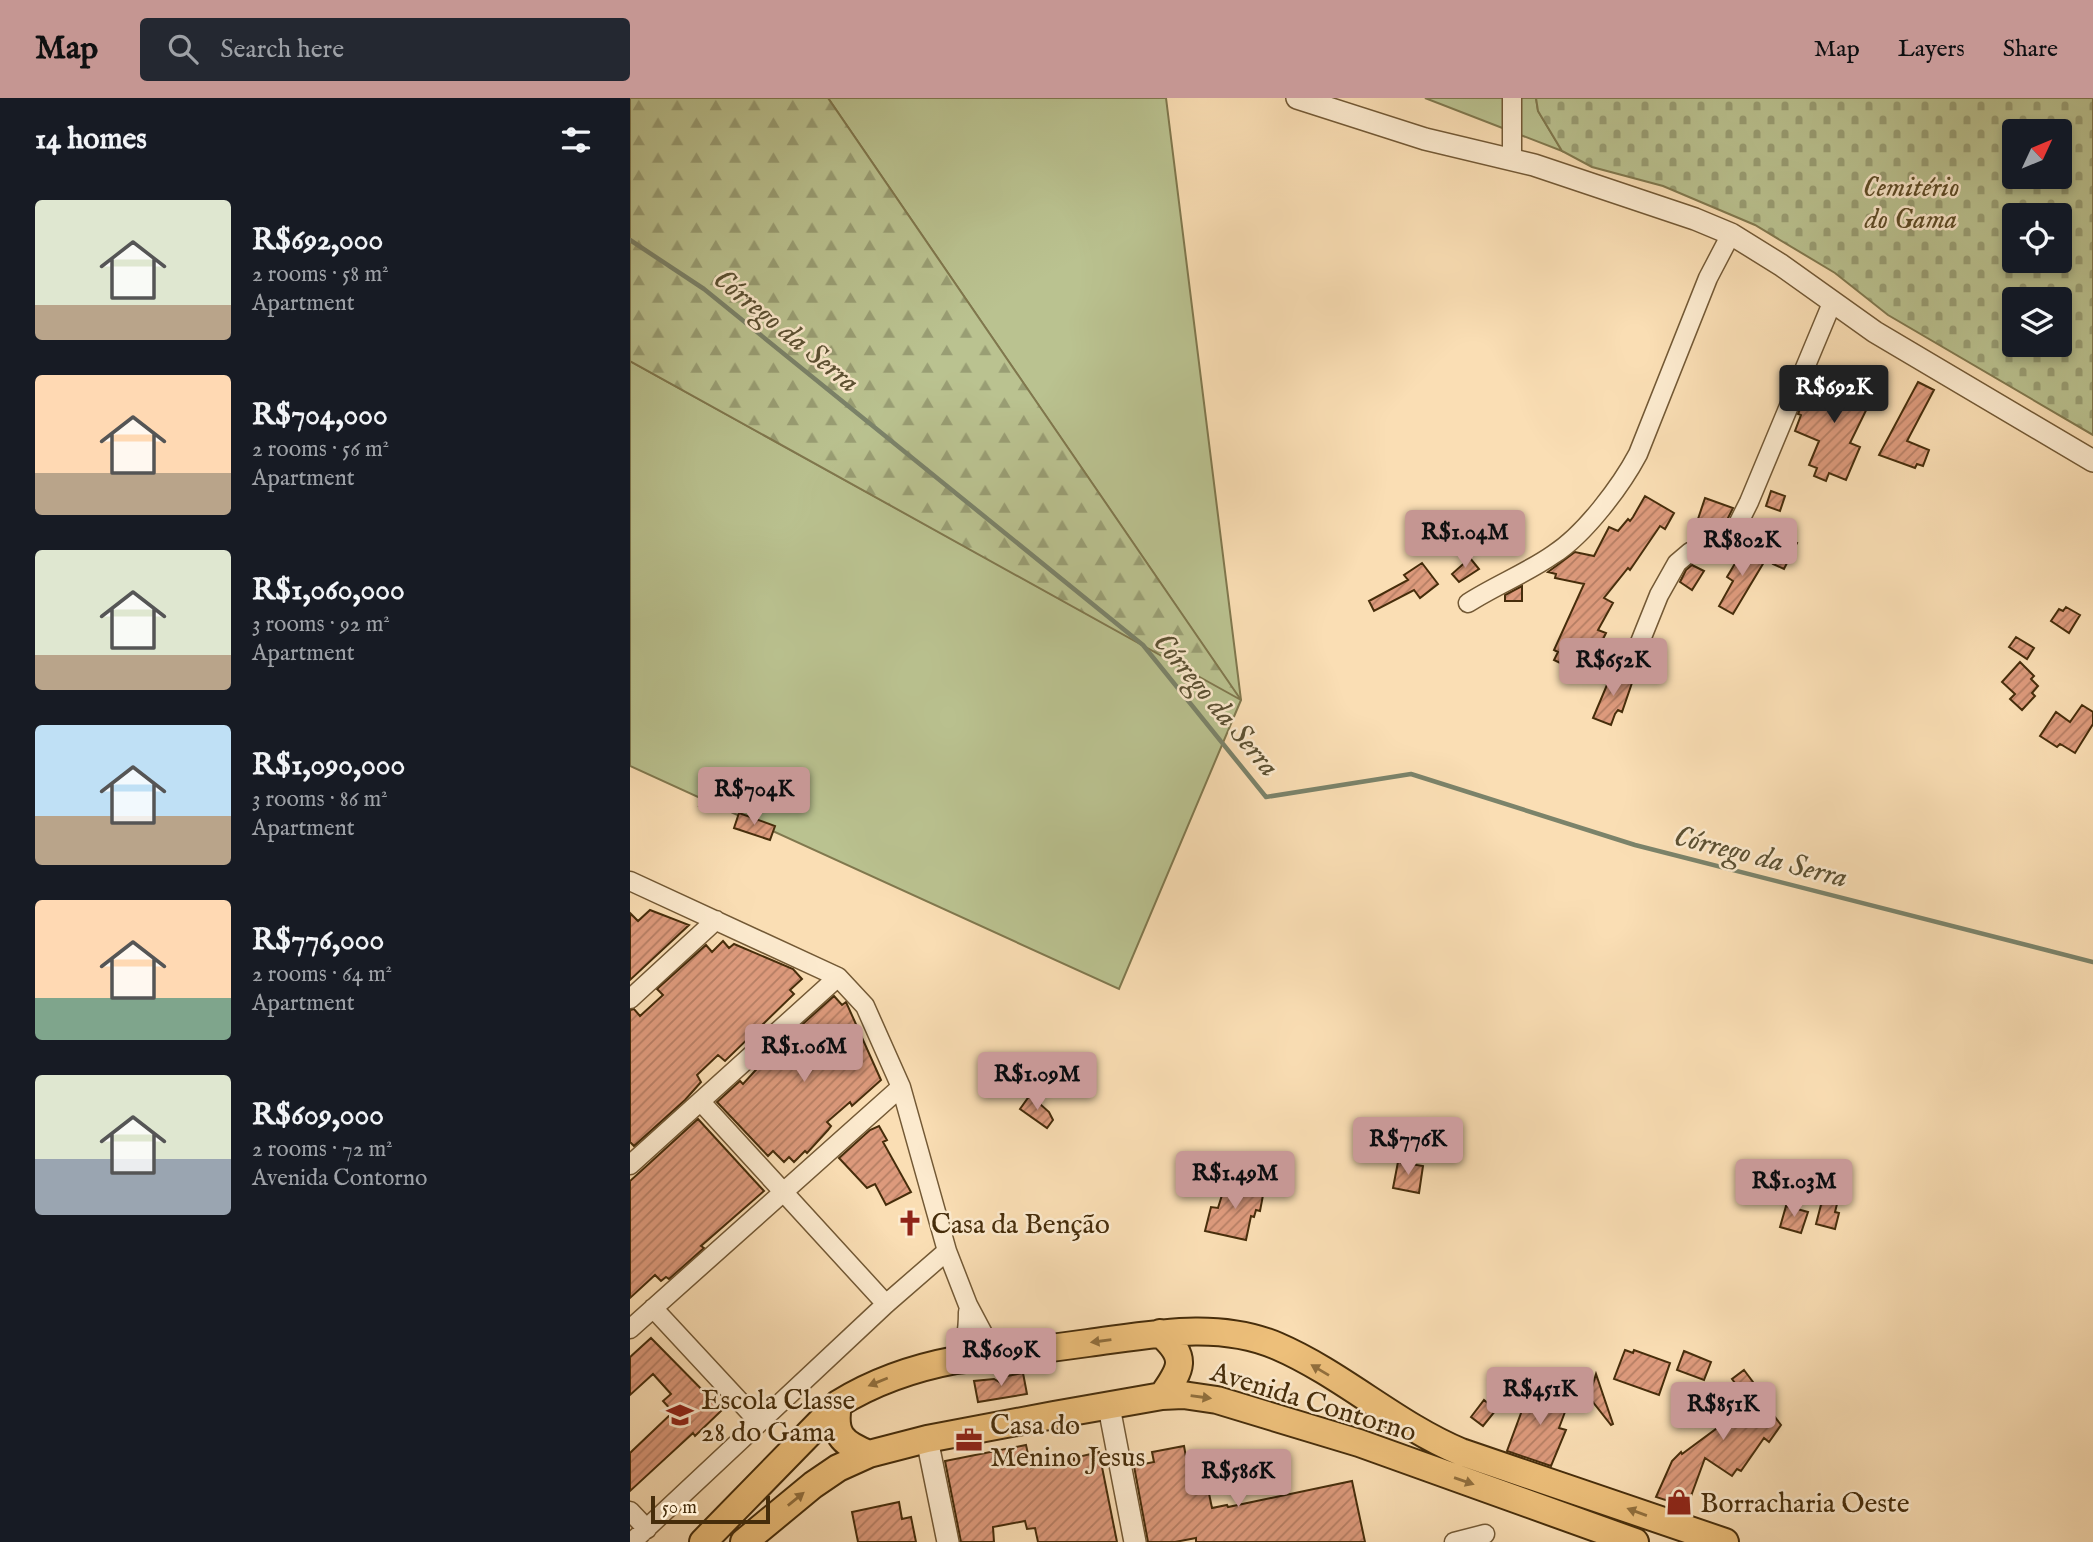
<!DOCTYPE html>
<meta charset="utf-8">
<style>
:root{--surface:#171b24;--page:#242831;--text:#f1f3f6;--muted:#9ea1a6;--accent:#c59692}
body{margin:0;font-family:"IM FELL English",serif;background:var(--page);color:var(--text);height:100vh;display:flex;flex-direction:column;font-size:26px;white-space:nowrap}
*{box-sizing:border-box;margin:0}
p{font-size:23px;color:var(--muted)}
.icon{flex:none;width:38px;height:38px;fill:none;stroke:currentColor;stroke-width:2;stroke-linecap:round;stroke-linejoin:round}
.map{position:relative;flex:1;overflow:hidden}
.sheet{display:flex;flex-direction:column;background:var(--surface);width:630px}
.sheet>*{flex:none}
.needle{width:46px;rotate:46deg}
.controls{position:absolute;left:1372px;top:21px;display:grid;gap:14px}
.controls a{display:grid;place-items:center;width:70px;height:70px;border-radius:7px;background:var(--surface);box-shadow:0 4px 10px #0003;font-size:35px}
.scale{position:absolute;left:21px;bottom:18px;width:119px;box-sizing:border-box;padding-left:7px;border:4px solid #462d0b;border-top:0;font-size:19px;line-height:24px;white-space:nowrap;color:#462d0b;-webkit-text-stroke:5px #fceace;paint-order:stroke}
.price{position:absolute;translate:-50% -60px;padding:0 16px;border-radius:7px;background:var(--accent);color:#111;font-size:23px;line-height:46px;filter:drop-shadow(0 2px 4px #0008)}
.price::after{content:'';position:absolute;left:50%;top:42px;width:21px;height:16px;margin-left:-10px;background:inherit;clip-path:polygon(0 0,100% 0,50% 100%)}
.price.selected{background:#222;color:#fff}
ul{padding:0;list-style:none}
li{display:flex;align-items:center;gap:21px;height:175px;padding:0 35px}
li span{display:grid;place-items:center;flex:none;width:196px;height:140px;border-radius:7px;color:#555}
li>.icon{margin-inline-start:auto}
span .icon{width:84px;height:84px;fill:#fffc;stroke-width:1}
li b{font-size:30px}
h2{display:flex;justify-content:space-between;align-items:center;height:84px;padding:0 35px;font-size:30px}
header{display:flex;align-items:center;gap:42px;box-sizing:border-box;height:98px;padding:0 35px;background:var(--accent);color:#111}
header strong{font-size:33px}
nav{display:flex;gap:38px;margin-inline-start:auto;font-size:24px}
.search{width:490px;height:63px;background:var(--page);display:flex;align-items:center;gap:18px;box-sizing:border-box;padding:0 24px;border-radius:7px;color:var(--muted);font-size:26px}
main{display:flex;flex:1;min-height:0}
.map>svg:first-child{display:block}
.grass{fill:#bac290;stroke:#80784e;stroke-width:2}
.forest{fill:url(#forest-firs);stroke:#80784e;stroke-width:2}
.cemetery{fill:url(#cemetery-stones);stroke:#80784e;stroke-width:2;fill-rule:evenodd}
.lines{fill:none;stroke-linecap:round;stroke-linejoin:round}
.stream{stroke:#7b836a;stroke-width:4.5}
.building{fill:url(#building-hatch);stroke:#462d0b;stroke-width:2}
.minor-casing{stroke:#735935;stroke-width:21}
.tertiary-casing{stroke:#735935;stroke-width:24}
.primary-casing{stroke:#462d0b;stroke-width:30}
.minor{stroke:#fceace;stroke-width:18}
.tertiary{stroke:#fceace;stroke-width:21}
.primary{stroke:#edbf7a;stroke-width:26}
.oneway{fill:#916f3d}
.labels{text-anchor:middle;stroke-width:5;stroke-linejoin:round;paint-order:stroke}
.park-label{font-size:28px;font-style:italic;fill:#5d4b26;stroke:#fceace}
.poi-label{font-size:28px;fill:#462d0b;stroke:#fceace;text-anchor:start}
.street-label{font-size:28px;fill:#462d0b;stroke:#fceace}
.water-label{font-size:30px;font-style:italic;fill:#5c5133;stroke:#fceace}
</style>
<header>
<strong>Map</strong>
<div class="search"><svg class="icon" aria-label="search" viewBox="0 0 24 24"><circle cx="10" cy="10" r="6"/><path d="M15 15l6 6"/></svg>Search here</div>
<nav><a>Map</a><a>Layers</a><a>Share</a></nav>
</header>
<main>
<section class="sheet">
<h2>14 homes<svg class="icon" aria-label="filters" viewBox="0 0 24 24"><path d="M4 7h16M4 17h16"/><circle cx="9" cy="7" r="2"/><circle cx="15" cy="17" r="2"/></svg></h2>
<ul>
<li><span style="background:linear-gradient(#dfe7d0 75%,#b9a48a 0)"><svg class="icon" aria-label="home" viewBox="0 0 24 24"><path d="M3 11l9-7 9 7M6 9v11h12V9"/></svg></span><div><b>R$692,000</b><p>2 rooms · 58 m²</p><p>Apartment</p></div></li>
<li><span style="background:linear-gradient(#ffd9b3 70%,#b9a48a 0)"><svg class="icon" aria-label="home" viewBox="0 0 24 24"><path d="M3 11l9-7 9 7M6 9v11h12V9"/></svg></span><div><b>R$704,000</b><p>2 rooms · 56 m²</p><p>Apartment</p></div></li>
<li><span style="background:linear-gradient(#dfe7d0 75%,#b9a48a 0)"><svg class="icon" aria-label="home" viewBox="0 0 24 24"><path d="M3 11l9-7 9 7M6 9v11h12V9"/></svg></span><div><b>R$1,060,000</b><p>3 rooms · 92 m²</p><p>Apartment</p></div></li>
<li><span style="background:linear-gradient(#bfe0f5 65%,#b9a48a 0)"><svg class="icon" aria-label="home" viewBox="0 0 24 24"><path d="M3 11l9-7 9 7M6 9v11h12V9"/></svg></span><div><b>R$1,090,000</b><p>3 rooms · 86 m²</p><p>Apartment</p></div></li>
<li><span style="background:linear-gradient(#ffd9b3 70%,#7fa58c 0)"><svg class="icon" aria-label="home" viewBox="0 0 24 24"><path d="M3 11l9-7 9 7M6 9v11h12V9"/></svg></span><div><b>R$776,000</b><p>2 rooms · 64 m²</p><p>Apartment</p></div></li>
<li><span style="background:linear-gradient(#dfe7d0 60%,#9aa5b1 0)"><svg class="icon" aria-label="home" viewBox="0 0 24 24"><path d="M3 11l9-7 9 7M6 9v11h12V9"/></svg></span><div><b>R$609,000</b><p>2 rooms · 72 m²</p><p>Avenida Contorno</p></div></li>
</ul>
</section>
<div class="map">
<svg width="1463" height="1444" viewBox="0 0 1463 1444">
<defs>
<pattern id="forest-firs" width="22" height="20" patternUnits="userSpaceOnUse" patternTransform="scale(1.75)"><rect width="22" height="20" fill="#bac290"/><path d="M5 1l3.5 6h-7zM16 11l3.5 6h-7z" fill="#999e74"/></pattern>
<pattern id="cemetery-stones" width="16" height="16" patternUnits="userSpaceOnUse" patternTransform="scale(1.75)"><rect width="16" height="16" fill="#bac290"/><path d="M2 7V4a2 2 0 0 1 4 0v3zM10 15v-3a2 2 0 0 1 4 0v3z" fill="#999e74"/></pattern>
<pattern id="building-hatch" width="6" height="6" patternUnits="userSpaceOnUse" patternTransform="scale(1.75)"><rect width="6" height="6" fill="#dd9a7c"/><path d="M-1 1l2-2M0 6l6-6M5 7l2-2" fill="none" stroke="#b57e64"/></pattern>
</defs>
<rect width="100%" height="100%" fill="#fadeb4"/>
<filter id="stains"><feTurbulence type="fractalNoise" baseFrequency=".00286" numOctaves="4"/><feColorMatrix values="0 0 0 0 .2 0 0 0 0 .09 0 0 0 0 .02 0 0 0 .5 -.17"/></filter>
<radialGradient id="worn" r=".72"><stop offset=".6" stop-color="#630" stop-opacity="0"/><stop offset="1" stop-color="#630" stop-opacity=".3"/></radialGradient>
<path class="grass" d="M198,0H536L611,602L489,891L0,668V263L609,600Z
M795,0H906L908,13L932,53Z"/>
<path class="forest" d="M0,0H198L611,602L0,263Z"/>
<path class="cemetery" d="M906,0H1463V337L1258,217L1205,175L1125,127L1033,88L962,69L932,53L908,13ZM1384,33H1430V79H1384ZM1384,117H1430V163H1384ZM1384,201H1430V247H1384Z"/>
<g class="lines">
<path class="stream" d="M0,142L74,191L513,547L636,699L781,676L1005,747L1463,864"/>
</g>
<path class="building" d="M1222,278L1247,290L1220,345L1230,349L1216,382L1199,375L1196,383L1184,378L1187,370L1179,367L1189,343L1165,333L1171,317L1168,316L1182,282L1214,296Z
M1288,284L1304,292L1277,343L1299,352L1293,368L1287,366L1285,370L1249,357Z
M1141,393L1155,398L1150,413L1136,408Z
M1015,398L1044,415L1035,431L1030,428L1000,472L998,470L974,500L983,505L968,532L976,535L955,577L924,562L928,554L924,552L954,486L925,480L926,476L918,474L945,454L964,458L979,429L988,433L998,421L1000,423L1003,419Z
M1075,400L1103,410L1090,436L1067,424Z
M1156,440L1167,445L1154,471L1143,466Z
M1116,447L1137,459L1103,516L1089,508L1103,483L1097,479Z
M840,460L849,471L829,484L822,476Z
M792,465L808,486L790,500L784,492L744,513L739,503L778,482L774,477Z
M1062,467L1074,473L1062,492L1050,484L1056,472Z
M892,488V503H875V497Z
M1436,509L1450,517L1439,535L1421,523L1429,511L1433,513Z
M1386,539L1404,550L1397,561L1379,549Z
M1390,564L1404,578L1401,581L1408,588L1402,595L1405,598L1392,612L1380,601L1385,596L1372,584Z
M982,575L1003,582L992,614L988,612L985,616L981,627L963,620Z
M1452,607L1463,614V626L1445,655L1432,647L1430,646L1427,649L1410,638L1426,614L1440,624Z
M75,689L99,696L95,713L69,708Z
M109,715L145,728L140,742L104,730Z
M20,812L59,827L0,882V815L8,823Z
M93,843L99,850L104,846L163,871L172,881L160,892L164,896L95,963L88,957L67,977L71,984L55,1002L4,1048L0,1044V912L4,911L10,918L33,897L27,891L76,847L82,854Z
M204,898L212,907L216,904L251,982L222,1008L220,1004L197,1024L201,1028L198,1032L177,1055L175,1053L164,1064L159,1059L154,1064L143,1053L138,1058L87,1004L110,983L113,986L145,951Z
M400,997L419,1014L423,1022L417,1030L390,1011Z
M68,1021L134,1093L71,1148L74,1150L39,1181L36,1179L31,1183L25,1177L0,1200V1083Z
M249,1028L257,1042L253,1044L281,1094L256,1107L245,1086L237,1090L209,1060L240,1032Z
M768,1064L793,1068L789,1095L763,1090Z
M596,1084L634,1092L630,1113L626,1112L624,1119L621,1118L616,1142L575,1133L581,1109L588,1110Z
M1192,1103L1207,1106L1205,1114L1209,1115L1205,1131L1186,1126Z
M1156,1108L1178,1114L1171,1135L1150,1129Z
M21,1240L92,1312L65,1338L63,1335L0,1393V1355L43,1314L33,1303L41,1296L23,1276L0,1297V1259Z
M995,1252L1003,1255L1004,1252L1040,1265L1029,1297L984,1281Z
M1054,1253L1081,1264L1074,1282L1047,1272Z
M1114,1272L1132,1296L1129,1298L1151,1327L1139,1344L1134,1340L1111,1373L1107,1371L1102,1378L1075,1360L1057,1409L1026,1399L1042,1363L1051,1354L1052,1356L1106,1316L1093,1301L1108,1289L1102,1281Z
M393,1275L397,1296L348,1304L344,1283L364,1281L371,1285L377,1278Z
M966,1276L983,1326L981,1327L959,1299Z
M901,1288L939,1303L929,1330L936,1332L921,1368L877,1353Z
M854,1302L866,1312L853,1328L841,1319Z
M396,1347L401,1370L444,1362V1360L469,1354L487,1444H408L405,1430L397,1431L395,1423L363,1429L364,1444H331L315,1363Z
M554,1348L556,1359L571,1357L582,1410L597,1407L598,1409L722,1383L735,1444H566V1440L545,1444H518L504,1368L524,1364L522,1354Z
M269,1404L272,1421L281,1419L286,1444H228L222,1414Z"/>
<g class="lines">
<g class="minor-casing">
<path id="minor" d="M882,0V62
M838,505C866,487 897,475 924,456C955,436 991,388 1008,356L1078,180L1101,136
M1002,564L1029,497L1047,465L1060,454H1086L1099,444L1119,404L1202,205
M0,783L208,879L235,908L271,989L317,1153L338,1207L356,1241L379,1254
M0,901L86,822
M71,1004L256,1206
M0,1067L208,879
M23,1210L129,1324
M0,1231L271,989
M326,1262C336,1245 338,1234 338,1214
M0,1413L17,1431
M2,1444L256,1206L317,1153
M824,1444L855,1436"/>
</g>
<g class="tertiary-casing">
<path id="tertiary" d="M667,0L795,41L904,67L1065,121L1101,136L1151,167L1245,234L1463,363
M479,1309L505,1444
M297,1341L318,1444"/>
</g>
<g class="primary-casing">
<path id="primary" d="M530,1235C558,1260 552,1270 532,1298
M208,1306C203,1336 211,1345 239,1356
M73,1444L208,1306C245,1283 283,1270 326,1262C370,1257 414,1251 458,1245C519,1237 587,1222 647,1248C712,1276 766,1327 831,1354L1095,1444
M114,1444L183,1387L208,1370L239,1356L297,1341L424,1317L532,1298L553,1297L587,1302L729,1345L1005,1444"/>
</g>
<use href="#minor" class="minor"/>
<use href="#tertiary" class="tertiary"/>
<use href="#primary" class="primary"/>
</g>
<defs><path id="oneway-solid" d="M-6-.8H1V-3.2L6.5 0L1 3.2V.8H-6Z" transform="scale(1.75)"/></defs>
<g class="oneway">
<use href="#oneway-solid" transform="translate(471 1243) rotate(172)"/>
<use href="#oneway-solid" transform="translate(690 1272) rotate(-149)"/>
<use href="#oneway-solid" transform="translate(248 1284) rotate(158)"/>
<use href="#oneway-solid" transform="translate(571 1299) rotate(8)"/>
<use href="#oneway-solid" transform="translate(834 1383) rotate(19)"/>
<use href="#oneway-solid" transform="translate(166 1401) rotate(-39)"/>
<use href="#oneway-solid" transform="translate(1007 1414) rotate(-160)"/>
</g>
<defs>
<g id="church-bare" transform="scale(2.1)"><path d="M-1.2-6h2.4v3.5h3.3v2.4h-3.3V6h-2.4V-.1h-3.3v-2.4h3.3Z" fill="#8f2418" stroke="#fceace" stroke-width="2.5" paint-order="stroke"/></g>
<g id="school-bare" transform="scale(2.1)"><path d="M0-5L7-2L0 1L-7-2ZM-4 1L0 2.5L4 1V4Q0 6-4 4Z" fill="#8f2418" stroke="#fceace" stroke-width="2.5" paint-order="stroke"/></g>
<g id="office-bare" transform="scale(2.1)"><path d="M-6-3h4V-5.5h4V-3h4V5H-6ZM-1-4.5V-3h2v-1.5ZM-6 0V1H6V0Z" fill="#8f2418" stroke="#fceace" stroke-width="2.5" paint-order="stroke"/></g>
<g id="shop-bare" transform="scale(2.1)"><path d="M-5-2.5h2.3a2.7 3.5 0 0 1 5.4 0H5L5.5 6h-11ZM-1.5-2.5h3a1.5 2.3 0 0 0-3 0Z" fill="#8f2418" stroke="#fceace" stroke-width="2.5" paint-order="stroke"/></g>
</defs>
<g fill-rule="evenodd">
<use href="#church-bare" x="280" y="1125"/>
<use href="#school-bare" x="50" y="1317"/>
<use href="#office-bare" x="339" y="1342"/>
<use href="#shop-bare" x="1049" y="1404"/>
</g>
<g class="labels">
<g class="park-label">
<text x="1281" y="98">Cemitério<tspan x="1281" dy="32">do Gama</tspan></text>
</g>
<g class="poi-label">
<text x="301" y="1135">Casa da Benção</text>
<text x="71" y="1311">Escola Classe<tspan x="71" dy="32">28 do Gama</tspan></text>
<text x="360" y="1336">Casa do<tspan x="360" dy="32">Menino Jesus</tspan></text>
<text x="1070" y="1414">Borracharia Oeste</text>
</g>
<g class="street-label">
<text transform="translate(684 1303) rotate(17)" y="10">Avenida Contorno</text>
</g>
<g class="water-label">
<text transform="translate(157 232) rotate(39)" y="10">Córrego da Serra</text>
<text transform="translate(587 606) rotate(50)" y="10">Córrego da Serra</text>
<text transform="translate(1131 758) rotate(14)" y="10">Córrego da Serra</text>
</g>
</g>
<rect width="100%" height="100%" filter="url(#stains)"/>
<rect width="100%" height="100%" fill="url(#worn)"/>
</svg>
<div class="controls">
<a><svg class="needle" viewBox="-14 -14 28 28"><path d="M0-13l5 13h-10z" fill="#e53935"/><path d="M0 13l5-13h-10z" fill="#9ea1a6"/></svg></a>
<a><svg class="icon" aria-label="locate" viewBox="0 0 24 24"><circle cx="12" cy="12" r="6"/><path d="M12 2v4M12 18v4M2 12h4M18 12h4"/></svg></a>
<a><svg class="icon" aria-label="layers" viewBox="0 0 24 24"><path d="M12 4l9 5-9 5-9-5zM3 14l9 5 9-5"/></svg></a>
</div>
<div class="scale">50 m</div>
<b class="price selected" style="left:1204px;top:327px">R$692K</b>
<b class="price" style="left:835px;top:472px">R$1.04M</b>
<b class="price" style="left:1112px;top:480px">R$802K</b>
<b class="price" style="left:983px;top:600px">R$652K</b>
<b class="price" style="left:124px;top:729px">R$704K</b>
<b class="price" style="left:174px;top:986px">R$1.06M</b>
<b class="price" style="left:407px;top:1014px">R$1.09M</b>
<b class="price" style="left:778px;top:1079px">R$776K</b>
<b class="price" style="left:605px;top:1113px">R$1.49M</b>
<b class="price" style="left:1164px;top:1121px">R$1.03M</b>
<b class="price" style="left:371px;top:1290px">R$609K</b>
<b class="price" style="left:910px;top:1329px">R$451K</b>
<b class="price" style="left:1093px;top:1344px">R$851K</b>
<b class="price" style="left:608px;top:1411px">R$586K</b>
</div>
</main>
